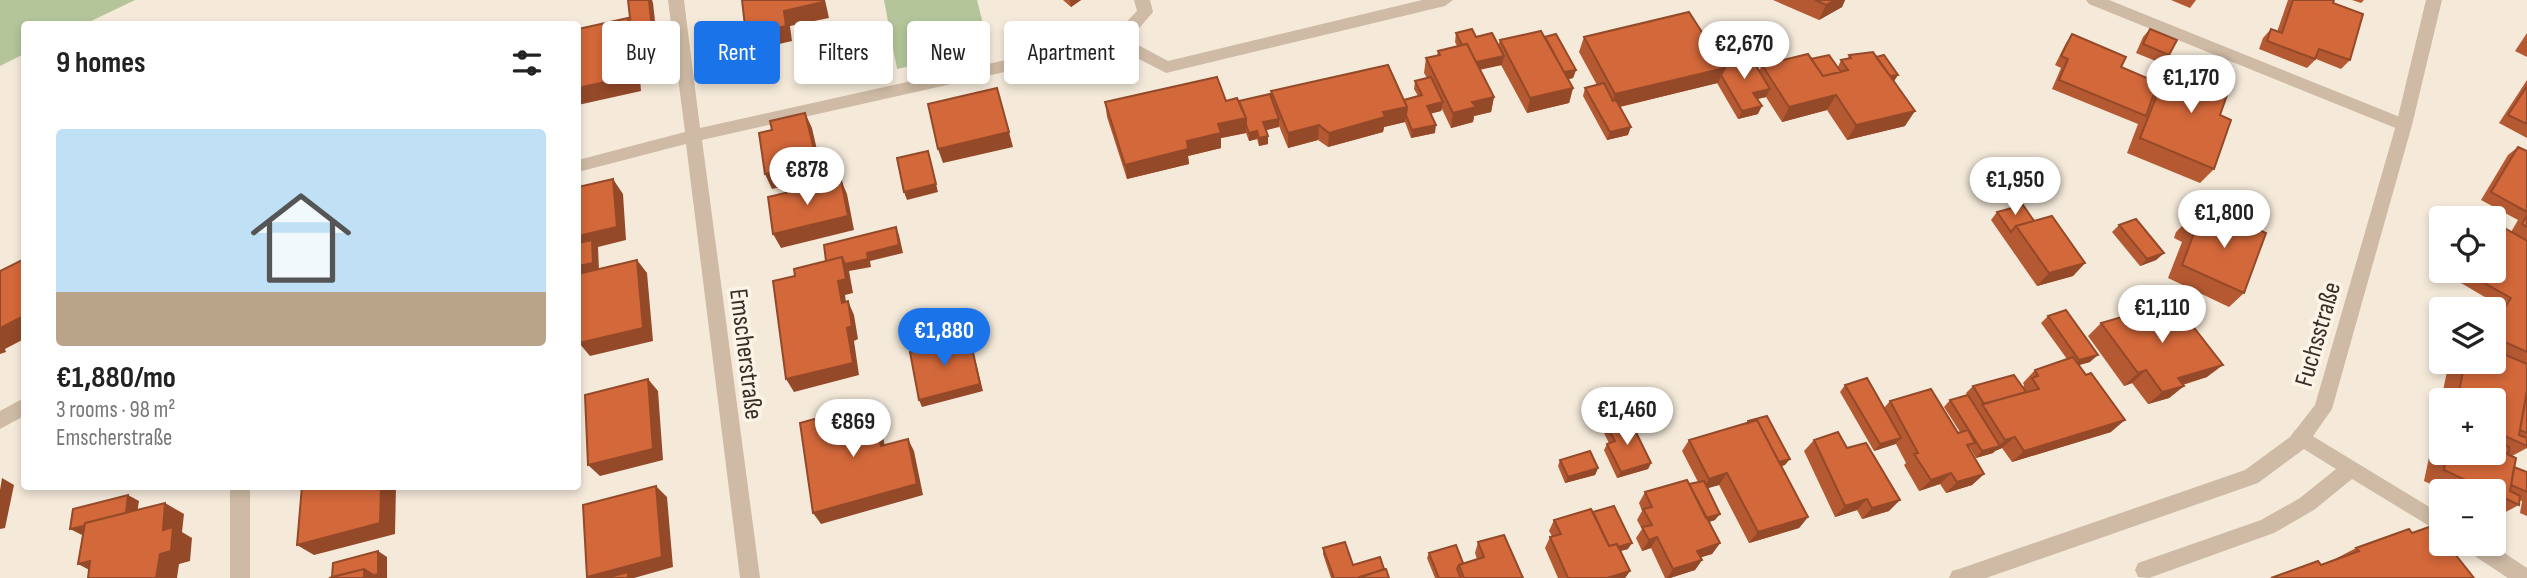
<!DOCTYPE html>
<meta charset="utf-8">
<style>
:root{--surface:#fff;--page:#f6f6f6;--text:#222;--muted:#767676;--accent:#1a73e8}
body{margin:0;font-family:"Sofia Sans Condensed",sans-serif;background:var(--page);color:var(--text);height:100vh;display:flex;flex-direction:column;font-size:26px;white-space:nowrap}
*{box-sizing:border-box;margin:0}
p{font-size:23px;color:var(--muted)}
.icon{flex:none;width:38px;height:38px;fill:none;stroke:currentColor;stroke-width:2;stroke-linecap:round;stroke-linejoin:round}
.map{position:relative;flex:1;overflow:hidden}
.sheet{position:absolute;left:21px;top:21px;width:560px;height:469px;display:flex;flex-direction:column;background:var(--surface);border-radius:7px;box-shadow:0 4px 10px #0003}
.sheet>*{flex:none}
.hud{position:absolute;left:602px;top:21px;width:665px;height:63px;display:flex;gap:14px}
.fabs{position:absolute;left:2429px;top:206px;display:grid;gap:14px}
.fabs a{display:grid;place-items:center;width:77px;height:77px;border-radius:7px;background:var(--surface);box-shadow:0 4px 10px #0003;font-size:35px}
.price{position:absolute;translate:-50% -60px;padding:0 16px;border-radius:24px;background:#fff;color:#222;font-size:23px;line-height:46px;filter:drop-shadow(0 2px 4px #0008)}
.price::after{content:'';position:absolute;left:50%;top:42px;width:21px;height:16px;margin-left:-10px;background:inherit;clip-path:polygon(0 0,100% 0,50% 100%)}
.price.selected{background:var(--accent);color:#fff}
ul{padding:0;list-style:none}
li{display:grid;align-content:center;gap:14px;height:371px;padding:0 35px}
li span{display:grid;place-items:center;height:217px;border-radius:7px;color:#555}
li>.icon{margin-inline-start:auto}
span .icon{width:126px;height:126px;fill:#fffc;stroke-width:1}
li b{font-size:30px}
h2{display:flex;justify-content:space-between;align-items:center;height:84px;padding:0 35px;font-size:30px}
.pill{padding:0 24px;border-radius:7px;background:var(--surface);box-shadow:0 4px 10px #0003;font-size:24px;line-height:63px}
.pill.selected{background:var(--accent);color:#fff}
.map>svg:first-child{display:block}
.green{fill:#b4c599}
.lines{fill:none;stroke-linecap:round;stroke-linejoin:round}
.service{fill:#cebaa5;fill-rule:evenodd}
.minor{fill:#cebaa5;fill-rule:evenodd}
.wall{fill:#b55932;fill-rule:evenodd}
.shaded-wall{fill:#944929}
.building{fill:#d3683a;stroke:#944929;stroke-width:2}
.labels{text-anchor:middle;stroke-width:7;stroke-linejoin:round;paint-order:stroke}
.street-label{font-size:26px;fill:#392e27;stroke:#fcf4e7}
</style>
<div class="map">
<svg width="2527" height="578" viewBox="0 0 2527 578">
<rect width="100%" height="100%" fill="#f5eada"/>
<path class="green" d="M0,0H135L85,24H24V54L0,66Z
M884,0H977L989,48L897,69Z"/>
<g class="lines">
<path class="service" d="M2086,0H2109L2410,121L2412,125L2404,131L2398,129L2089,4Z
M2301,429L2441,514V533L2352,479L2314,510L2274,533L2149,578L2138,577L2135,570L2138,563L2261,520L2300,498L2336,469L2294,443L2292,437L2294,431Z
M2464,544H2491L2527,568V578H2508L2467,551Z"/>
<path class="minor" d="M668,0H684L700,128L1113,36L1137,11L1134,0H1150L1153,12L1129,40L1168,61L1422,0H1453L1445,6L1166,73L1116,47L702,140L760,578H740L686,144L578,172V160L685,132Z
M2426,0H2442L2412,125L2332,409L2304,449L2258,483L1986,578H1949L1952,571L1959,569L2245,470L2290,437L2315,405L2396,125Z
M24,398V416L0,429V411Z
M230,486H250V578H230Z"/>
</g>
<path class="wall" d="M1063,0H1081L1071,7Z
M1773,0H1845L1842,7L1819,20Z
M2171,0H2196L2190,8Z
M2288,0H2334L2333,3L2350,60L2341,69L2316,59L2307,68L2259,49L2263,38L2271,29L2277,32Z
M2352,0H2364L2361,3Z
M2150,29L2169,55L2163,64L2136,53L2143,37Z
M1456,33L1476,37L1498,46L1500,40L1545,37L1576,70L1573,78L1568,79L1573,88L1569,103L1527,113L1501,65L1480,69L1494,97L1491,112L1474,116L1473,122L1451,128L1442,109L1441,111L1431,113L1435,133L1411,138L1405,122L1384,127L1383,132L1328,147L1318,140L1288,148L1279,126L1266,130L1268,136V144L1259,146L1257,139L1249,141L1246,133L1221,138V148L1188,156L1189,164L1127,179L1107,117L1105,102L1239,101L1271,97V91L1404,100L1418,96L1414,89L1415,81L1427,78L1424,73L1426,58L1437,56L1438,51L1457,46L1455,42Z
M2527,33V57L2515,51Z
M2072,34L2121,67L2164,86L2169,73L2182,58L2220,115L2214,169L2200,183L2127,153L2138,124L2052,89L2061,68L2055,65L2066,43Z
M1584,37L1722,64L1727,63L1730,56L1759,71L1762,65L1811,59L1838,67L1841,60L1848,58L1849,55L1894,82L1905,126L1847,140L1827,110L1782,122L1766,97L1757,99L1758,114L1738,119L1717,83L1620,107L1628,135L1607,140L1583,96L1585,88L1597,85L1579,52Z
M2527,80V138L2499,123Z
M2518,147L2527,151V240L2511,232L2518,220L2481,200L2508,155Z
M1997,212L2034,221L2085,263L2073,276L2037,286L1991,220Z
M2202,212L2229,223L2233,218L2244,293L2229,307L2168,278L2182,242L2174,238L2176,232L2190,218L2195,220Z
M2119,225L2164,253L2156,260L2140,266L2112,232Z
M2501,226L2527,241V390L2526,397H2527V448L2512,456L2514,467L2527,472V516L2520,513L2522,501L2519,500V505L2498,516L2494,514V492H2447L2424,481L2449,362H2494V310H2480L2491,302L2500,307V306L2461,283L2469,271H2494V232ZM2441,401H2494V453H2441Z
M2048,316L2090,362L2079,365L2111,432L2012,462L2002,448L1995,451L1993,453L1976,458L1970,448L1969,449L1984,474L1972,485L1946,493L1940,484L1919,491L1904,465L1906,463L1896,444L1874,451L1840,392L1845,385L1884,408L1890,401L1958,433L1960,432L1944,407L1950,400L1967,395L1966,393L1973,386L2023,387L2024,385L2023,383L2035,370L2067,359L2041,323Z
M2101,323L2207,377L2183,385L2184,386L2169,398L2148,404L2132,383L2124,386L2088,336Z
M1748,421L1785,465L1781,466L1808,517L1799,528L1749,543L1719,485L1707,488L1715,520L1709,522L1720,543L1712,554L1701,557L1702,560L1695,570L1670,578H1665L1651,548L1642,551L1636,538L1642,529L1637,520L1642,511L1639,503L1645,492L1698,482L1682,451L1689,440L1747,423Z
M1607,427L1651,463L1648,469L1617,478L1604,450L1607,444L1609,443L1604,433Z
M1814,440L1847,448L1889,511L1862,519L1857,510L1835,517L1804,451Z
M1560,460L1598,468L1595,475L1565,483L1558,466Z
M1593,512L1628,549L1620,551L1630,571L1625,578H1558L1545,548L1550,537L1552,536L1549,531L1554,520Z
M2412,533L2321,565L2335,559L2356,548Z
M1478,542L1523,578H1435L1427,558L1429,553L1463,563L1477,559L1475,553Z
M1323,548L1353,565L1384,569L1389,578H1331L1323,554Z"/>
<path class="shaded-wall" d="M649,0H652L653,3L658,48L638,52L641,91L578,105V88L628,18L636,34Z
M822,0H825L829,18L790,26L792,41L754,50L746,35L784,11Z
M1070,0H1081L1071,7Z
M1835,0H1845L1842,7L1819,20L1826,5Z
M1504,56L1502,65L1470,72L1472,63Z
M1725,68L1718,83L1610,109L1615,94Z
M1576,70L1573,78L1557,82L1559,73Z
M1898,75L1893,83L1882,78Z
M1573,88L1569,103L1527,113L1530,98Z
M1770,89L1766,97L1749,101L1753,93Z
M1836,95L1827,110L1782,122L1789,107Z
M1494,97L1491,112L1474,116L1473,122L1451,128L1453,113L1472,102Z
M1443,102L1441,111L1426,115L1427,106Z
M1762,106L1758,114L1738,119L1742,111Z
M1407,107L1405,122L1384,127L1383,132L1328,147L1329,133L1383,112Z
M1915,111L1905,126L1847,140L1856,125Z
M805,113L812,128L823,176L772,189L765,174Z
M1246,118V133L1221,138V148L1188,156L1189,164L1127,179L1125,165L1187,141L1218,124Z
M1279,119V127L1263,131V122Z
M1319,125L1318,140L1288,148V133Z
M1436,125L1435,133L1411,138L1412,130Z
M1631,127L1628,135L1607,140L1610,132Z
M1257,131V139L1249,141V133Z
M1009,132L1013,147L943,163L938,149Z
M1268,136V144L1259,146V138Z
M928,151L938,192L907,200L904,192Z
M613,179L623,194L626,240L598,247L599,270L578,275V236Z
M841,180L847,194L854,230L781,248L773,234Z
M896,227L899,235L903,253L870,261L871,267L849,271L853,293L845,295L848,316L842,303L838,281L842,257Z
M2164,253L2156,260L2140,266L2147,259Z
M637,260L647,273L653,341L590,356L579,343Z
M2085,263L2073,276L2037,286L2049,273Z
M848,301L854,315L858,339L854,341L859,375L794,392L786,379L847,328Z
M24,316V339L5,349L6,352L0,354V328Z
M970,339L983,391L922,407L919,400Z
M2098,355L2090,362L2072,367L2079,360Z
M2223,365L2207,377L2163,390L2178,378Z
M2146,370L2132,383L2124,386L2138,373Z
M648,379L658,391L663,460L600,476L588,465Z
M2184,386L2169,398L2148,404L2162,392Z
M873,403L879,415L887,458L881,446Z
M2125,420L2111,432L2012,462L2024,451Z
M2015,437L2002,448L1995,451L1993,453L1976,458L1982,451L1997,447L2005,440Z
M1901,438L1895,444L1874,451L1880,444Z
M908,439L914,451L923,495L821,524L813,513Z
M1790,459L1785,465L1768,470L1773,464Z
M1651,463L1648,469L1617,478L1621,472Z
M1598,468L1595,475L1565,483L1568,477Z
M1727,473L1719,485L1702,490L1709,479Z
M1951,473L1940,484L1919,491L1931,480Z
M1984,474L1972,485L1946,493L1957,482Z
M2,478L14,485L5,528L0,529V490Z
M381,486L396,487L395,534L314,555L297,545Z
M656,486L667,497L673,567L634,578H588L587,577Z
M128,495L139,501L136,521L82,535L70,529Z
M1867,499L1857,510L1835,517L1845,506Z
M1900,500L1889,511L1862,519L1872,508Z
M165,503L184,514L182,532L192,538L190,561L179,564L177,578H156Z
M1720,514L1715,520L1698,525L1702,519Z
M1808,517L1799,528L1749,543L1758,532Z
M1657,537L1651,548L1642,551L1649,540Z
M1632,543L1628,549L1603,556L1606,551Z
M1720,543L1712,554L1689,561L1697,551Z
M378,551L387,557V578H355L364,569Z
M1702,560L1695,570L1670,578H1667L1673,569Z
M90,561L99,575L78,564Z
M1630,571L1625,578H1607Z"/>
<path class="building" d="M628,0H649L653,40L633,44Z
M742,0H822L823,2L784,11L786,26L746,35Z
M1815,0H1835L1826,5Z
M2293,0H2334L2333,3L2363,14L2350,60L2319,49L2315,59L2267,41L2271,29L2282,33Z
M1689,12L1725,68L1615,94L1584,37Z
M628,18L632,76L578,88V29Z
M1472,29L1476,37L1492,33L1504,56L1476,62L1467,44L1462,45L1456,33Z
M2150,29L2177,40L2169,55L2143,44Z
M1541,31L1573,88L1530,98L1500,40Z
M1556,34L1576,70L1564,72L1545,37Z
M2072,34L2126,57L2121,67L2168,87L2166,93L2159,90L2153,96L2146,116L2059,80L2068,59L2061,56Z
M1467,44L1494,97L1472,102L1476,107L1453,113L1426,58L1440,55L1438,51Z
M1748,52L1770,89L1753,93L1762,106L1742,111L1721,75L1725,68L1722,64L1734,61L1730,56Z
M1873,52L1915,111L1856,125L1836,95L1789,107L1762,65L1808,54L1823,76L1848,70L1841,60L1851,58L1849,55Z
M1829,55L1841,72L1823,76L1811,59Z
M1884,55L1898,75L1890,76L1876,57Z
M2182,58L2233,78L2220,115L2231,120L2214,169L2140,138L2159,90L2168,94Z
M1388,65L1407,107L1383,112L1385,117L1329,133L1319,125L1288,133L1271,91Z
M1217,77L1226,101L1237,98L1246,118L1218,124L1221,133L1187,141L1188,149L1125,165L1105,102Z
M1431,77L1443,102L1427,106L1436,125L1412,130L1406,115L1407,107L1404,100L1422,95L1415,81Z
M1604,83L1613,101L1616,100L1631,127L1610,132L1585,88Z
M2527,86V124L2508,115Z
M997,88L1009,132L938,149L928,104Z
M1270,94L1279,119L1263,122L1268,136L1259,138L1257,131L1249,133L1246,125V118L1239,101Z
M805,113L817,162L765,174L759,133L772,130L770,121Z
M2518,147L2527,151V212L2491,192Z
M928,151L936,184L904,192L897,158Z
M613,179L617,227L578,236V187Z
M841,180L848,216L773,234L768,197Z
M2023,205L2034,221L2016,226L2011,232L1997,212Z
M2202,212L2231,224L2233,218L2266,233L2244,293L2182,265L2196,228L2188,224L2190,218L2199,221Z
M2527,215V227L2522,224Z
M2052,216L2085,263L2049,273L2016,226Z
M2136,219L2164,253L2147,259L2119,225Z
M2501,226L2527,241V352L2494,337V310H2486L2491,302L2504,309L2511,298L2472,276L2474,271H2494V239Z
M896,227L899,245L867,253L868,259L845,264L842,257L826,261L824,245Z
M592,240L593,263L578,266V243Z
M842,257L846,279L838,281L842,303L848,301L852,326L847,328L853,363L786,379L773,281L795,276L794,269Z
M24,259V316L0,328V271Z
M637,260L643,328L579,343L578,327V274Z
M2174,302L2223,365L2178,378L2184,386L2162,392L2146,370L2138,373L2101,323Z
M2066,310L2098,355L2079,360L2048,316Z
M970,339L980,384L919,400L910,352L954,340V342Z
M2494,350L2527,364V390L2519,435L2527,438V446L2494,431V401H2457L2465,362H2494Z
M2073,357L2086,375L2091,373L2125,420L2024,451L2015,437L2005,440L1982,404L2039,389L2032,378L2038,376L2035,370Z
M2014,375L2026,392L1984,404L1973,386Z
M1867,378L1901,438L1880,444L1845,385Z
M648,379L653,449L588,465L585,395Z
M1931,389L1958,433L1968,430L1975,443L1967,445L1984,474L1957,482L1951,473L1931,480L1914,454L1918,453L1890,401Z
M1968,395L2000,446L1982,451L1950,400Z
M2526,397H2527V433L2520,430Z
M873,403L881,446L908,439L917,484L813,513L800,423Z
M1767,416L1790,459L1779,462L1757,420L1748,423V421Z
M1630,420L1651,463L1621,472L1607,444L1615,441L1607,427Z
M1757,420L1808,517L1758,532L1727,473L1709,479L1689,440Z
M1838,432L1847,448L1866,443L1900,500L1872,508L1867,499L1845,506L1814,440Z
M2494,441L2509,447L2508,454L2494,448Z
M2494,448L2516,458L2510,491L2520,496L2519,505L2494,493V492H2491L2444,470L2447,453H2494Z
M1590,451L1598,468L1568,477L1560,460Z
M2514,467L2527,472V492L2511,485Z
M1687,480L1720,543L1697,551L1702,560L1673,569L1657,537L1649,540L1642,527L1652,525L1643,509L1652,507L1645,492Z
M1704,481L1720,514L1706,518L1689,484Z
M302,486H381L380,523L297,545Z
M656,486L662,557L587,577L583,505Z
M128,495L126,513L85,523L84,526L70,529L73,509Z
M165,503L163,530L173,527L171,551L160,554L156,578H88L90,561L78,564L85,523Z
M1614,506L1632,543L1618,547L1617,544L1609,546L1593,512Z
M1591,509L1609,546L1617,544L1630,571L1607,578H1568L1550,537L1561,534L1554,520Z
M2432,526L2441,537V544H2447L2474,578H2271L2318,561L2321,565L2359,551L2356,548L2409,529L2412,533Z
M1504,535L1523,578H1464L1459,565L1484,557L1478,542Z
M1345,542L1353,565L1380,557L1384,569L1359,578H1334L1323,548Z
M1456,545L1463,563L1459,565L1457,569L1461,578H1439L1429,553Z
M378,551V574L371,576L372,574L364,569L332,577L333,563Z
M364,569V578H329Z
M1386,569L1389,578H1359V577Z
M628,572V578H606Z"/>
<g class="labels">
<g class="street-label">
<text transform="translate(2317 334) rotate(-74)" y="9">Fuchsstraße</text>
<text transform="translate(747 354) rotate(83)" y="9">Emscherstraße</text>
</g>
</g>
</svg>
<div class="fabs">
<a><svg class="icon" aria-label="locate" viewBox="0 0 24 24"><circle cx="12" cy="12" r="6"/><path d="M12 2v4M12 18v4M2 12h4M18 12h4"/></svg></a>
<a><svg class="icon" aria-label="layers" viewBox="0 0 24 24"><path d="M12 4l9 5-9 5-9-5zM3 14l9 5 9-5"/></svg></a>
<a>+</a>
<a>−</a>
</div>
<b class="price" style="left:1744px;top:81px">€2,670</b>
<b class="price" style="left:2191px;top:115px">€1,170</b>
<b class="price" style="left:807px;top:207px">€878</b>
<b class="price" style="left:2015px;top:217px">€1,950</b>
<b class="price" style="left:2224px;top:250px">€1,800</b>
<b class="price" style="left:2162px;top:345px">€1,110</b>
<b class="price selected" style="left:944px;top:368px">€1,880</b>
<b class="price" style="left:1627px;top:447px">€1,460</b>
<b class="price" style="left:853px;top:459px">€869</b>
<div class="hud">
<a class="pill">Buy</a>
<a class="pill selected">Rent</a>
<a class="pill">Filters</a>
<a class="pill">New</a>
<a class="pill">Apartment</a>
</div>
<section class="sheet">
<h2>9 homes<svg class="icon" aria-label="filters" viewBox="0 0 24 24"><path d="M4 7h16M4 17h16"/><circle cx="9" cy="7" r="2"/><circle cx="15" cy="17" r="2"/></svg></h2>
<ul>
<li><span style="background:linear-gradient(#bfe0f5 75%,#b9a48a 0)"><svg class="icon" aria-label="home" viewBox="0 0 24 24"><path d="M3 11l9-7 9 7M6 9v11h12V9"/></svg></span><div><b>€1,880/mo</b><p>3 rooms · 98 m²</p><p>Emscherstraße</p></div></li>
</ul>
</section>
</div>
